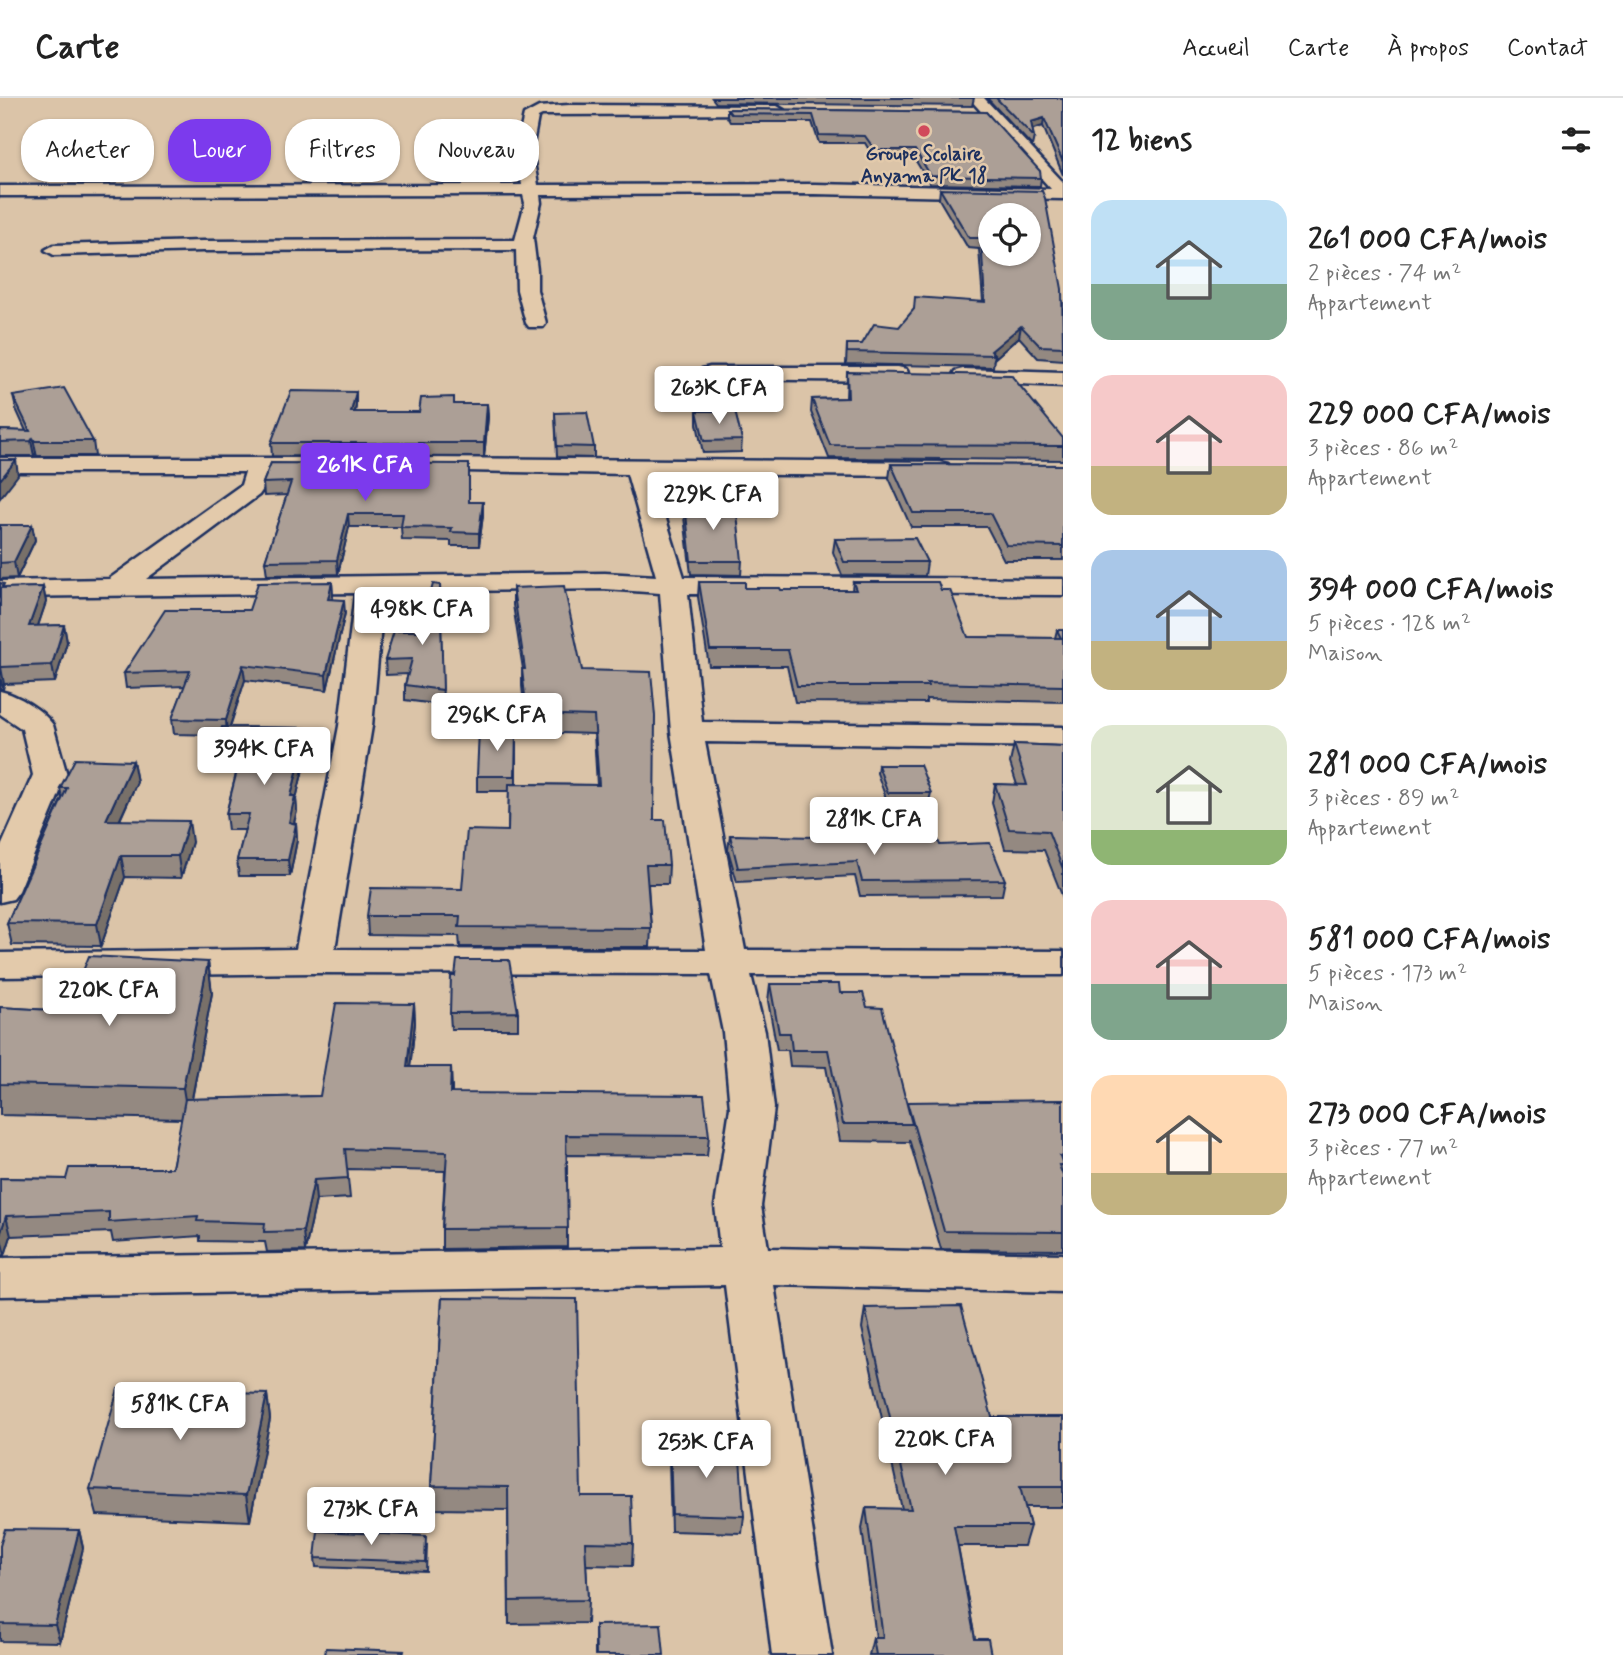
<!DOCTYPE html>
<html lang="fr">
<meta charset="utf-8">
<style>
:root{--surface:#fff;--page:#f2f2f2;--text:#222;--muted:#767676;--line:#e0e0e0;--accent:#7c3aed}
body{margin:0;font-family:Mynerve,sans-serif;background:var(--page);color:var(--text);height:100vh;display:flex;flex-direction:column;font-size:26px;white-space:nowrap}
*{box-sizing:border-box;margin:0}
p{font-size:23px;color:var(--muted)}
.icon{flex:none;width:38px;height:38px;fill:none;stroke:currentColor;stroke-width:2;stroke-linecap:round;stroke-linejoin:round}
.map{position:relative;flex:1;overflow:hidden}
.drawer{display:flex;flex-direction:column;background:var(--surface);width:560px}
.drawer>*{flex:none}
.guide{position:absolute;left:21px;top:21px;width:665px;height:63px;display:flex;gap:14px}
.controls{position:absolute;left:978px;top:105px;display:grid;gap:14px}
.controls a{display:grid;place-items:center;width:63px;height:63px;border-radius:50%;background:var(--surface);box-shadow:0 2px 5px #0004;font-size:35px}
.price{position:absolute;translate:-50% -60px;padding:0 16px;border-radius:7px;background:#fff;color:#222;font-size:23px;line-height:46px;filter:drop-shadow(0 2px 4px #0008)}
.price::after{content:'';position:absolute;left:50%;top:42px;width:21px;height:16px;margin-left:-10px;background:inherit;clip-path:polygon(0 0,100% 0,50% 100%)}
.price.active{background:var(--accent);color:#fff}
ul{padding:0;list-style:none}
li{display:flex;align-items:center;gap:21px;height:175px;padding:0 28px}
li span{display:grid;place-items:center;flex:none;width:196px;height:140px;border-radius:21px;color:#555}
li>.icon{margin-inline-start:auto}
span .icon{width:84px;height:84px;fill:#fffc;stroke-width:1}
li b{font-size:30px}
h2{display:flex;justify-content:space-between;align-items:center;height:84px;padding:0 28px;font-size:30px}
.tag{padding:0 24px;border-radius:28px;background:var(--surface);box-shadow:0 2px 5px #0004;font-size:24px;line-height:63px}
.tag.active{background:var(--accent);color:#fff}
header{display:flex;align-items:center;gap:42px;box-sizing:border-box;height:98px;padding:0 35px;background:var(--surface);border-bottom:2px solid var(--line)}
header strong{font-size:33px}
nav{display:flex;gap:38px;margin-inline-start:auto;font-size:24px}
main{display:flex;flex:1;min-height:0}
.map>svg:first-child{display:block}
.lines{fill:none;stroke-linecap:round;stroke-linejoin:round}
.minor-casing{stroke:#1b2f5e;stroke-width:5}
.minor{fill:#e3caab;fill-rule:evenodd}
.wall{fill:#948981;stroke:#1b2f5e;stroke-width:2}
.shaded-wall{fill:#786f69;stroke:#1b2f5e;stroke-width:2}
.building{fill:#ac9f96;stroke:#1b2f5e;stroke-width:2;fill-rule:evenodd}
.poi-dot{fill:#d1495b;stroke:#e3caab;stroke-width:2.5}
.labels{text-anchor:middle;stroke-width:5;stroke-linejoin:round;paint-order:stroke}
.far-poi-label{font-size:19px;font-weight:bold;fill:#1b2f5e;stroke:#e3caab}
</style>
<header>
<strong>Carte</strong>
<nav><a>Accueil</a><a>Carte</a><a>À propos</a><a>Contact</a></nav>
</header>
<main>
<div class="map">
<svg width="1063" height="1557" viewBox="0 0 1063 1557">
<rect width="100%" height="100%" fill="#dbc4a8"/>
<filter id="ink" filterUnits="userSpaceOnUse"><feTurbulence type="fractalNoise" baseFrequency=".0143" numOctaves="2"/><feDisplacementMap in="SourceGraphic" scale="14" xChannelSelector="R" yChannelSelector="G"/><feConvolveMatrix kernelMatrix="1 2 1 2 8 2 1 2 1" color-interpolation-filters="sRGB"/></filter>
<g filter="url(#ink)">
<g class="lines">
<g class="minor-casing">
<path id="minor" d="M969,0H984L1063,84V101L814,96L540,97L541,105L533,140L537,172V192L546,225L543,229H529L526,225L517,192L516,152L203,153L54,157L45,152L54,147L203,143L515,142L525,105L523,97L0,98V88L522,87L516,52L524,17L539,9L569,7L777,8L784,12L777,16L542,17L538,19L532,52L538,87L814,86L1051,91Z
M710,269H898L906,271L909,276L906,281L898,283L702,281L699,276L702,271Z
M963,271L1063,274V288L955,283L952,278L955,273Z
M0,360H320L329,362L332,367L329,372L269,374L270,381L259,397L146,481L605,475L656,478L627,376L411,372L408,367L411,362L420,360L939,364L948,366L951,371L948,376L939,378L652,376L684,479L1063,481V497L688,496L702,624L1063,629V649L705,644L745,852L1063,853V877H751L765,934L774,1010L761,1108L768,1150L1063,1156V1194L774,1187L832,1557H772L725,1187L0,1198V1160L720,1150L715,1108L730,1010L723,934L711,876L313,875L0,879V855L296,851L339,628L355,495L0,499V483L109,481L241,387L245,374H0ZM605,491L660,495L671,634L706,852L335,851L372,628L384,494Z
M0,593C18,597 43,612 53,627L67,677L19,793L13,801L0,804V751L33,677L22,631L0,616Z"/>
</g>
<use href="#minor" class="minor"/>
</g>
<path class="wall" d="M712,0H974L972,8L716,5Z
M987,0H1063V77L1043,28L1032,31L1034,39L1032,48Z
M727,11L986,14L1041,80L1040,88L930,86L914,60H874L865,45H819L812,24H730L727,19Z
M940,91L1063,203V262L1038,260L1019,239L994,261L993,269L846,266L847,246H862L899,229L983,204L979,151L968,150L939,101Z
M847,274L1063,340V362L829,360L811,314L812,301L846,300Z
M356,294V308L355,314H419L454,306H487L488,319L484,359L272,358L271,345Z
M13,298L93,343L95,358H37L36,355L34,358H0V332L26,333L16,311Z
M697,313L742,342L741,354L703,355L697,326Z
M555,315L594,349V360L557,359Z
M271,365L469,404H483V417L479,448H451V443L402,442L401,429H349L338,476L267,477L265,463L287,397L264,398L263,385Z
M891,366L1063,367V462H1004L987,429H911L889,380Z
M685,406L742,463L741,477L691,476L684,419Z
M0,427H32L35,442L17,480L0,481Z
M835,441L927,464L925,478L842,477L833,454Z
M332,484L333,501L345,515L327,592L245,582L230,629L308,630L309,645L296,701L297,713L294,725L296,726L297,742L290,778H239L237,762L245,732H228L226,716L237,672H215L213,657L220,637L174,636L172,621L185,588L126,590L124,575L249,512Z
M699,484L745,490L781,492H852L853,484L968,539L1055,540L1057,532H1063V604L926,601V605L795,604L787,568H709L698,499Z
M0,485L5,490L43,489L46,504L38,528L64,527L67,544L55,584L4,586L3,591H0Z
M440,487L443,607L405,602V587L408,576L386,577L385,562L420,533Z
M513,490L582,572L654,722L669,767L668,786H648L651,830L650,849H460L459,838L368,837L367,818L462,791L508,733L509,693H477V678L516,633V686L597,687L594,636L527,634L522,588V571H523L513,507Z
M1014,646L1063,648V800L1044,752L1005,751L992,705L995,686L1017,687L1010,665Z
M133,663L137,684L120,722L192,744L181,780L125,779L101,848L12,847L7,825L62,700L60,690Z
M878,667L931,695L929,703H887L877,675Z
M730,737L940,747L1005,782L1002,797L860,798L855,778L737,784L728,752Z
M208,864L212,895L192,1001L320,998L414,906L415,925L410,969L452,989V996L709,1038L707,1058L567,1057V1149L442,1151V1131L445,1073L347,1071L350,1100L316,1102L305,1153L267,1154L265,1144L200,1143V1138L113,1144L111,1134L11,1138L5,1157L0,1158V1080L66,1081L172,1070L182,1021L0,1017V909L67,913Z
M770,886L840,895L867,909L907,1006L1063,1002V1152L941,1151L909,1041V1044L840,1043L826,969L790,968L788,952H777L768,903Z
M518,914V931H451L450,915Z
M442,1200L581,1398L633,1445L632,1468L586,1467L588,1502L587,1525L509,1526L508,1412L432,1411L431,1388Z
M865,1210L992,1319H1063V1409H1025L1030,1428L1024,1448H958L975,1541L991,1557H869L873,1540H876L862,1430L866,1410L902,1411L862,1230Z
M267,1296L270,1321L250,1423L97,1417L90,1391Z
M670,1345L744,1418L742,1435L671,1433L669,1362Z
M79,1432L83,1450L60,1544L0,1543V1448Z
M427,1447L426,1473L316,1469L315,1460Z
M595,1527L664,1557H595Z"/>
<path class="shaded-wall" d="M1044,20L1043,28L1030,32L1031,24Z
M1021,228L1019,239L994,261L995,257L991,253Z
M356,294V308L352,327L351,314Z
M487,306L488,319L484,359V345Z
M33,340L36,355L34,358L31,343Z
M16,362L18,377L0,400V382Z
M483,404V417L479,448V435Z
M348,416L349,429L338,476L337,462Z
M32,427L35,442L17,480L14,464Z
M332,484L333,498L329,515L328,501Z
M43,489L46,504L32,545L29,528Z
M344,502L345,515L327,592L326,577Z
M64,527L67,544L55,584L52,567Z
M243,567L245,582L227,637L226,622Z
M1,569L4,586L3,591L0,579Z
M308,630L309,645L296,701L297,713L290,740L289,724L291,698Z
M133,663L137,684L110,743L106,722Z
M189,723L192,744L181,780L178,758Z
M296,726L297,742L290,778L288,762Z
M121,758L125,779L101,848L97,826Z
M208,864L212,895L188,1021L183,990Z
M414,906L415,925L408,988L407,969Z
M451,969L452,989L451,1015L450,995Z
M314,1082L316,1102L305,1153L303,1133Z
M6,1118L11,1138L5,1157L0,1137Z
M267,1296L270,1321L250,1423L246,1397Z
M79,1432L83,1450L60,1544L55,1527Z"/>
<path class="building" d="M996,0H1063V64L1044,20L1031,24L1034,39Z
M727,11L986,14L1040,73L1041,80L931,78L915,52H875L865,38L819,37L813,17L731,16Z
M940,91L1042,93L1045,100L1062,191L1063,249L1040,248L1021,228L991,253L995,257L847,254V246H862L874,226L899,229L914,211L915,199L985,204L981,140H969ZM990,117H1029V156H990Z
M847,274L1011,277L1063,340V348L830,347L812,301L848,300Z
M64,290L93,343H35L33,340L31,343L0,344V332L30,333L13,298Z
M291,293L356,294L351,314H419L421,300L454,299V306H487L484,345H271Z
M697,313H735L742,342L704,343Z
M587,314L594,349L557,348L555,315Z
M0,362H16L0,382Z
M271,365L469,366V404H483L479,435L451,434L452,430L401,429L403,416H348L337,462L265,463L291,384L263,385Z
M891,366L1063,367V448L1006,447L990,415H913Z
M685,406H736L742,463H691Z
M0,427H32L14,464L0,465Z
M915,440L927,464H844L835,441Z
M332,484L328,501L344,502L326,577L243,567L226,622L172,621L190,573L124,575L165,512H249L258,485Z
M699,484H745V490H780L781,492H856L853,484H938L941,492H950L968,539L1061,540L1057,532H1063V588L927,585L928,588H797L788,552H710Z
M0,485L4,486L2,490L43,489L29,528L64,527L52,567L1,569L0,572Z
M433,486L440,487L443,592L405,587L412,561L385,562L394,533H420Z
M564,488L582,572L651,574L655,618L654,722H665L669,767H646L651,830L459,829L460,818H367L371,790L462,791L467,732L508,733L509,686L599,687L594,618L527,616L522,571H525L513,490Z
M222,629L308,630L291,698H295L289,724L296,726L288,762H237L249,716H226L241,657H213Z
M479,632L516,633L515,678H477Z
M1014,646L1063,648V771L1048,733L1009,731L995,686L1027,687Z
M75,661L133,663L106,722L189,723L178,758H121L97,826L7,825L67,690H60Z
M878,667H920L931,695H888Z
M730,737L938,742L940,747L990,745L1005,782L862,783L857,764L738,770Z
M89,858L208,864L183,990L0,986V909L67,913Z
M457,862H509L518,914L450,915L451,878H455Z
M770,886H839L840,895H863L867,909L882,910L912,1026H843L828,952H792L790,935H779Z
M336,905L414,906L407,969H451L450,995L704,997L709,1038L566,1037L568,1130L442,1131L447,1054L345,1051L348,1080L314,1082L303,1133L264,1134L265,1125L197,1123L198,1118L109,1124V1114L6,1118L0,1137V1080L66,1081L69,1070H172L185,1001L320,998Z
M1063,1002V1059L1060,1058L1063,1067H1059L1063,1078V1134L944,1133L907,1004Z
M442,1200L577,1201L581,1398H631L633,1445L585,1444L588,1502L509,1503L508,1389L431,1388Z
M961,1208L992,1319H1063V1389H1020L1030,1428H954L975,1541H988L991,1557H876L873,1540H883L866,1410L911,1411L865,1210Z
M118,1291L267,1296L246,1397L90,1391Z
M670,1345L739,1346L744,1418L672,1416Z
M5,1431L79,1432L55,1527L0,1526V1448Z
M318,1433L426,1438L425,1464L315,1460Z
M661,1526L664,1557H596L595,1527Z
M326,1550L404,1553L403,1557H325Z"/>
</g>
<circle class="poi-dot" cx="924" cy="33" r="7"/>
<g class="labels">
<g class="far-poi-label">
<text x="924" y="62">Groupe Scolaire<tspan x="924" dy="22">Anyama PK 18</tspan></text>
</g>
</g>
</svg>
<div class="controls">
<a><svg class="icon" aria-label="locate" viewBox="0 0 24 24"><circle cx="12" cy="12" r="6"/><path d="M12 2v4M12 18v4M2 12h4M18 12h4"/></svg></a>
</div>
<b class="price" style="left:719px;top:328px">263K CFA</b>
<b class="price active" style="left:365px;top:405px">261K CFA</b>
<b class="price" style="left:713px;top:434px">229K CFA</b>
<b class="price" style="left:422px;top:549px">498K CFA</b>
<b class="price" style="left:497px;top:655px">296K CFA</b>
<b class="price" style="left:264px;top:689px">394K CFA</b>
<b class="price" style="left:874px;top:759px">281K CFA</b>
<b class="price" style="left:109px;top:930px">220K CFA</b>
<b class="price" style="left:180px;top:1344px">581K CFA</b>
<b class="price" style="left:945px;top:1379px">220K CFA</b>
<b class="price" style="left:706px;top:1382px">253K CFA</b>
<b class="price" style="left:371px;top:1449px">273K CFA</b>
<div class="guide">
<a class="tag">Acheter</a>
<a class="tag active">Louer</a>
<a class="tag">Filtres</a>
<a class="tag">Nouveau</a>
</div>
</div>
<section class="drawer">
<h2>12 biens<svg class="icon" aria-label="filters" viewBox="0 0 24 24"><path d="M4 7h16M4 17h16"/><circle cx="9" cy="7" r="2"/><circle cx="15" cy="17" r="2"/></svg></h2>
<ul>
<li><span style="background:linear-gradient(#bfe0f5 60%,#7fa58c 0)"><svg class="icon" aria-label="home" viewBox="0 0 24 24"><path d="M3 11l9-7 9 7M6 9v11h12V9"/></svg></span><div><b>261 000 CFA/mois</b><p>2 pièces · 74 m²</p><p>Appartement</p></div></li>
<li><span style="background:linear-gradient(#f6c9c9 65%,#c2b280 0)"><svg class="icon" aria-label="home" viewBox="0 0 24 24"><path d="M3 11l9-7 9 7M6 9v11h12V9"/></svg></span><div><b>229 000 CFA/mois</b><p>3 pièces · 86 m²</p><p>Appartement</p></div></li>
<li><span style="background:linear-gradient(#a9c7e8 65%,#c2b280 0)"><svg class="icon" aria-label="home" viewBox="0 0 24 24"><path d="M3 11l9-7 9 7M6 9v11h12V9"/></svg></span><div><b>394 000 CFA/mois</b><p>5 pièces · 128 m²</p><p>Maison</p></div></li>
<li><span style="background:linear-gradient(#dfe7d0 75%,#8fb573 0)"><svg class="icon" aria-label="home" viewBox="0 0 24 24"><path d="M3 11l9-7 9 7M6 9v11h12V9"/></svg></span><div><b>281 000 CFA/mois</b><p>3 pièces · 89 m²</p><p>Appartement</p></div></li>
<li><span style="background:linear-gradient(#f6c9c9 60%,#7fa58c 0)"><svg class="icon" aria-label="home" viewBox="0 0 24 24"><path d="M3 11l9-7 9 7M6 9v11h12V9"/></svg></span><div><b>581 000 CFA/mois</b><p>5 pièces · 173 m²</p><p>Maison</p></div></li>
<li><span style="background:linear-gradient(#ffd9b3 70%,#c2b280 0)"><svg class="icon" aria-label="home" viewBox="0 0 24 24"><path d="M3 11l9-7 9 7M6 9v11h12V9"/></svg></span><div><b>273 000 CFA/mois</b><p>3 pièces · 77 m²</p><p>Appartement</p></div></li>
</ul>
</section>
</main>
